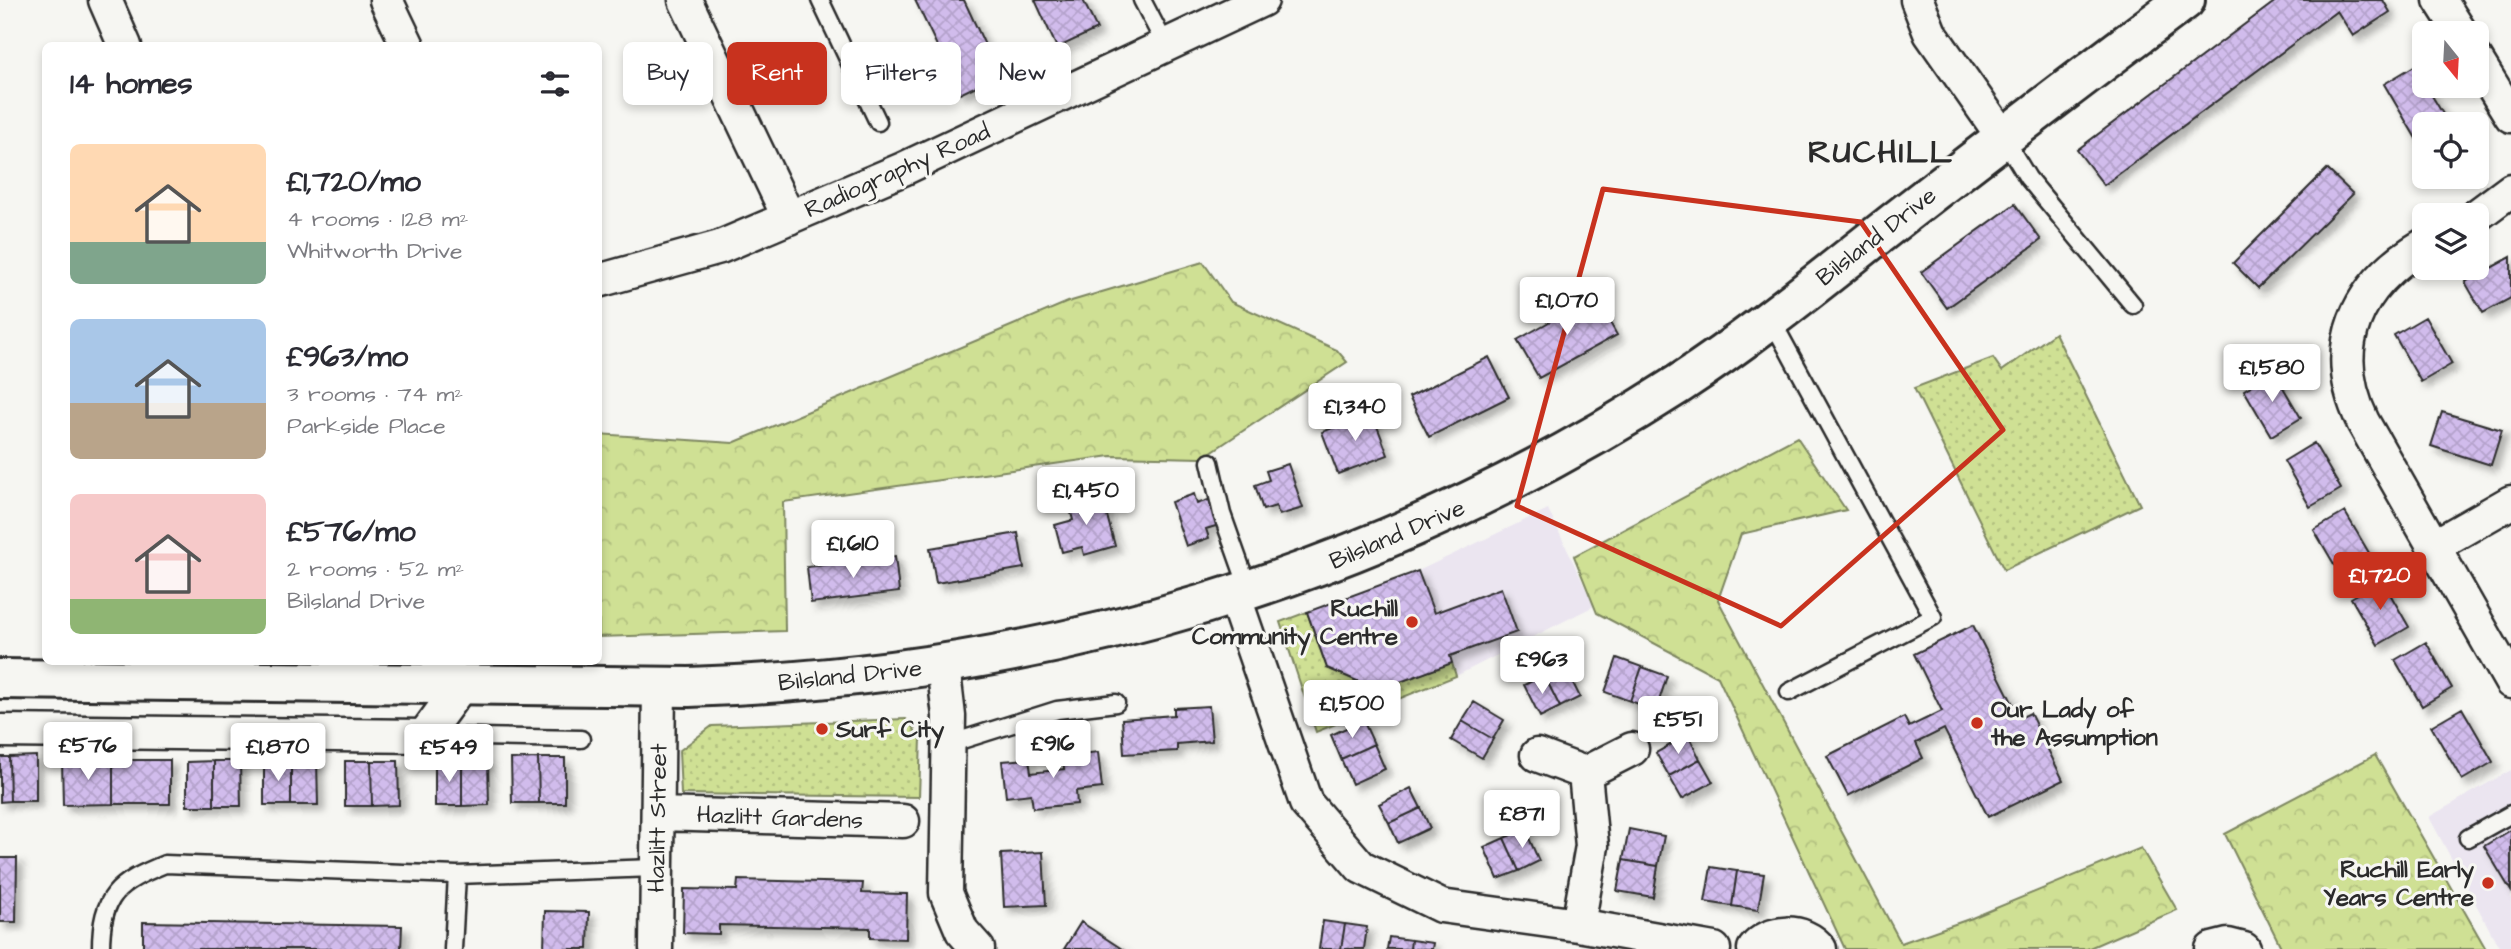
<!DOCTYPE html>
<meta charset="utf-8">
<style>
:root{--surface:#fff;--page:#f2f2f3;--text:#2b2b33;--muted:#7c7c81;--accent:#c8321e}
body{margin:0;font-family:"Architects Daughter",sans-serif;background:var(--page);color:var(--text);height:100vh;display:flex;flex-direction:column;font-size:26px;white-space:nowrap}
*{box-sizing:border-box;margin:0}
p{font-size:23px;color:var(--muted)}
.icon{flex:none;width:38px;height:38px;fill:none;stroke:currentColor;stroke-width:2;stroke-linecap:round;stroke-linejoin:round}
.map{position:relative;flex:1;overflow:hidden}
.panel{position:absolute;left:42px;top:42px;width:560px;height:623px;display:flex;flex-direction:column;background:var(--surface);border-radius:10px;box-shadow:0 4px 10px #0003}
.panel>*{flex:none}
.guide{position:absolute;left:623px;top:42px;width:665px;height:63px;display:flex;gap:14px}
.needle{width:46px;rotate:162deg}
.buttons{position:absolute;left:2412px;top:21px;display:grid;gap:14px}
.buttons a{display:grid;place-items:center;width:77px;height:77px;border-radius:10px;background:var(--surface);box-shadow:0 4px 10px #0003;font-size:35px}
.price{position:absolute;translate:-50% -60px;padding:0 16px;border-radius:7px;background:#fff;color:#222;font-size:23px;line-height:46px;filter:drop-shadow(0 2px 4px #0008)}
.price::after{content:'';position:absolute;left:50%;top:42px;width:21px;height:16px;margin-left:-10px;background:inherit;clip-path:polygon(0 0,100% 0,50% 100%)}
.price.on{background:var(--accent);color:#fff}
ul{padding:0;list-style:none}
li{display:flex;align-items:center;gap:21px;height:175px;padding:0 28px}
li span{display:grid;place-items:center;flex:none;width:196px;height:140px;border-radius:10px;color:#555}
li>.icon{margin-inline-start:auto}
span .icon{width:84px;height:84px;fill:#fffc;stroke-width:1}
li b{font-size:30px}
h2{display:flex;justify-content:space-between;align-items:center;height:84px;padding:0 28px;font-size:30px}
.tag{padding:0 24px;border-radius:10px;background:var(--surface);box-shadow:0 4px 10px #0003;font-size:24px;line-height:63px}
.tag.on{background:var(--accent);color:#fff}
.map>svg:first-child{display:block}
.built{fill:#ebe5f0}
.forest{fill:url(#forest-crowns);stroke:#7d8660;stroke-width:2}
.garden{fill:url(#garden-dots);stroke:#7d8660;stroke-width:2}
.building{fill:url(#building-cross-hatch);stroke:#2b2b2b;stroke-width:2;filter:url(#shadow)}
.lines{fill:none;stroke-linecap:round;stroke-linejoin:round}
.lane-casing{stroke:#2b2b2b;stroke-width:21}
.street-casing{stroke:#2b2b2b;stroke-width:37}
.secondary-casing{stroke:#2b2b2b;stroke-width:44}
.lane{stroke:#f6f6f2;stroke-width:16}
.street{stroke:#f6f6f2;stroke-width:32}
.secondary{stroke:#f6f6f2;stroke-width:38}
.marked{fill:none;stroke:#c8321e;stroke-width:5;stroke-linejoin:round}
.poi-dot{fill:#c8321e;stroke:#f6f6f2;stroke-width:2.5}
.labels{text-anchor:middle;stroke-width:6;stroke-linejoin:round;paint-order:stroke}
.street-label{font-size:24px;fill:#2b2b2b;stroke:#f6f6f2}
.poi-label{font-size:24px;font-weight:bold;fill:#2b2b2b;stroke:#f6f6f2;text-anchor:end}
.district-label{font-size:32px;font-weight:bold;letter-spacing:2px;fill:#2b2b2b;stroke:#f6f6f2}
</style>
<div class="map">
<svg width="2511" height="949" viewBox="0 0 2511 949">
<defs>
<pattern id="forest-crowns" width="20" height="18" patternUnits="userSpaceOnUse" patternTransform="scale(1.75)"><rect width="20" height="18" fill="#cfe094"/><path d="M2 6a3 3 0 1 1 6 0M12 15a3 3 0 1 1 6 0" fill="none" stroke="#b2c080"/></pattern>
<pattern id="garden-dots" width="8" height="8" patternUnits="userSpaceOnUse" patternTransform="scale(1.75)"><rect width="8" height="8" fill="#cfe094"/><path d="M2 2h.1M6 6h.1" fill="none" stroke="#b2c080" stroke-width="1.8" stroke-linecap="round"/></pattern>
<pattern id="building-cross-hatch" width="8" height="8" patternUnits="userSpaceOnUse" patternTransform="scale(1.75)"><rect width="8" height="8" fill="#d1bcec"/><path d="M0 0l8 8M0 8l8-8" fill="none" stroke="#b4a2cb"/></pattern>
<filter id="shadow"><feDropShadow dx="6" dy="6" stdDeviation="3.5" flood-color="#0004"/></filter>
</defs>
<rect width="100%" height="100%" fill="#f6f6f2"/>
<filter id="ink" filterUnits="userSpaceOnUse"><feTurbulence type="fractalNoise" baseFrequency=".0143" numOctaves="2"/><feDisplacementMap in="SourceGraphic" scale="14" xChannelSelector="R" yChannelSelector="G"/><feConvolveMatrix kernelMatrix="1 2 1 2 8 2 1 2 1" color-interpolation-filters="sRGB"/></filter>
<g filter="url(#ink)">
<path class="built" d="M1548,509L1594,606L1456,676L1316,732L1280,622L1418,571Z
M2511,770V949H2500L2429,817Z"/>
<path class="forest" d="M1203,262L1231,302L1337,350L1347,362L1202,458L1111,456L783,502L785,631L599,637L598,434L733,443L1068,302Z
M1797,437L1846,510L1741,534L1718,600L1901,943L1972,918L2141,848L2177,910L2087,949H1845L1718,677L1597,613L1574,556Z
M2375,755L2486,949H2282L2225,834Z"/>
<path class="garden" d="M2055,333L2140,505L2004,570L1914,388L1993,358L2002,371Z
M1307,612L1327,668L1377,690L1452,663L1456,676L1316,732L1280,622Z
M906,719L921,738L919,797L681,794L679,751L712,726Z"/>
<path class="building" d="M915,0H964L999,75L960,94Z
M1035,0H1083L1097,29L1057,48Z
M2277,0H2383L2390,12L2353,36L2337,11L2104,185L2077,150Z
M2414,66L2449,124H2424V152L2384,84Z
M2327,169L2353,194L2258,288L2233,263Z
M2015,204L2041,240L1947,308L1921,272Z
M2511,257V298L2483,313L2465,282Z
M1595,296L1617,335L1539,378L1517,340Z
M2425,317L2452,364L2421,382L2394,335Z
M1489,357L1509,397L1429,437L1409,397Z
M2274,372L2301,418L2271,436L2244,390Z
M2442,412L2502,430L2491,465L2431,446Z
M1372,413L1388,455L1338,474L1322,432Z
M2314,443L2341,489L2310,507L2284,461Z
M1288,464L1303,508L1279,515L1276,506L1263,510L1255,485L1269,480L1266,471Z
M1101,493L1115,546L1084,555L1082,547L1062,552L1055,525L1073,520L1068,502Z
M1194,494L1197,504L1211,499L1219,525L1206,529L1209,538L1186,546L1171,502Z
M2345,512L2372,558L2341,576L2314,530Z
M1018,533L1024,568L936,583L930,548Z
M895,556L899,592L811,603L807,567Z
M1418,571L1434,613L1501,588L1517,632L1450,656L1452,663L1378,690L1327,668L1307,612Z
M2382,580L2409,627L2378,645L2351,598Z
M1973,625L2020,718L2030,713L2063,780L1988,817L1944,729L1916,743L1923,758L1848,796L1827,756L1904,717L1909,727L1942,711L1914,654Z
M2426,642L2452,688L2422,706L2395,660Z
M1617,658L1642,667L1630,701L1605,692Z
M1564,665L1580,697L1560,707L1544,675Z
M1642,667L1667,676L1656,710L1630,701Z
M1544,675L1560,707L1540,717L1524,685Z
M1474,702L1504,720L1493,739L1462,721Z
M1209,706L1212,741L1177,744V751L1124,754L1122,719L1174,715V708Z
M2462,708L2493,762L2462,780L2431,726Z
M1363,720L1374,744L1341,759L1331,735Z
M1462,721L1493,739L1482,758L1451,740Z
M1688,735L1700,759L1669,776L1656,753Z
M1374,744L1385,769L1352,784L1341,759Z
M1098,752L1102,788L1076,791L1077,804L1033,808L1031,794L1006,797L1002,761L1029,759L1031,773L1064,769L1063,756Z
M36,756V801H10L9,757Z
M0,757H9L10,801L0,802Z
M538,758H565V803H539Z
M538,758L539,803H512L511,759Z
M1700,759L1713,782L1682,799L1669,776Z
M62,760H113V804L63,805Z
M113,760H170V804H113Z
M291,760H317L318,805H291Z
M291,760V805H264V761Z
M214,761H240L241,806H214Z
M214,761V806H187V762Z
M345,761H371L372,806H345Z
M371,761H398L399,805L372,806Z
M435,761H462V806H435Z
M462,761H488L489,805L462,806Z
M1411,788L1421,808L1389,823L1379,804Z
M1421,808L1430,828L1398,843L1389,823Z
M1525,829L1539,861L1519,871L1504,838Z
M1629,829L1664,836L1658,866L1623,860Z
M2511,830V891L2484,846Z
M1504,838L1519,871L1498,879L1484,847Z
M1043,852L1046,905L1004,907L1001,854Z
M0,858H17L16,922H0Z
M1623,860L1658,866L1653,897L1617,891Z
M1711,867L1737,871L1732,906L1705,902Z
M1737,871L1764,874L1758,910L1732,906Z
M738,880L863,883L862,893L907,894L906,939L870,938V928L719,925V934L683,933L684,889L737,890Z
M545,911L589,912L588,949H544Z
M1323,921L1345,924L1341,949H1319Z
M143,922L402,926L401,949H143Z
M1081,922L1122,949H1064Z
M1345,924L1367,927L1364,949H1341Z
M1389,937L1411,940L1410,949H1387Z
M1411,940L1433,943L1432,949H1410Z"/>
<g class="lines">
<g class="lane-casing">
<path id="lane" d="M820,0L878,122
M1142,0L1166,46
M2003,137L2028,178L2133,305
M1771,319L1933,617L1789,692
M1210,462L1222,514L1249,590
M424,736L581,739
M949,744L1057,710L1116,703
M2468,838L2511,814
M101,949C101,895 118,883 165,864L457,875L655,868
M453,949L457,875"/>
</g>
<g class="street-casing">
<path id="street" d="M105,0L125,46
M386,0L408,46
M685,0L789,218
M1917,0L1930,33L2003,137
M2440,0L2461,33
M2476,59L2511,116
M2476,216L2511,190
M2424,245C2356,285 2327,348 2363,422L2511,682
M598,281L720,247L903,169L1262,0
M2434,546L2511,502
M1234,595L1306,803L1361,867L1441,906L1578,925L1714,949
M943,665L949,716L946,893L962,931L978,949
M0,731L424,736L463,683
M1537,755L1585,773L1592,846L1578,925
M1585,773L1632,749
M658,814L903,821
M656,949L659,686
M1754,949C1769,929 1805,928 1820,949
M2212,949L2228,945L2244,949"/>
</g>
<g class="secondary-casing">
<path id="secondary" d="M0,679L689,687C1043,676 1380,577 1679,384C1757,333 1829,273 1902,216C1996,143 2090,71 2185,0"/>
</g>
<use href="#lane" class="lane"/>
<use href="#street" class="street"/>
<use href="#secondary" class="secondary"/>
</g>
</g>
<path class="marked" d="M1603,189L1861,222L2003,430L1781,626L1517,506Z"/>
<g class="poi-dot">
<circle cx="1412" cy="622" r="7"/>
<circle cx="1977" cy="723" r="7"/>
<circle cx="822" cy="729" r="7"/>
<circle cx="2488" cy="883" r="7"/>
</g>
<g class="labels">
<g class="street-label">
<text transform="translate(897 170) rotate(-24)" y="8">Radiography Road</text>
<text transform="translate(1876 236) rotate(-38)" y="8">Bilsland Drive</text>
<text transform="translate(1397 534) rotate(-23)" y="8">Bilsland Drive</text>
<text transform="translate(850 675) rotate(-6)" y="8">Bilsland Drive</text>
<text transform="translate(780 817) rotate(2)" y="8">Hazlitt Gardens</text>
<text transform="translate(657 818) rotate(-89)" y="8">Hazlitt Street</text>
</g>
<g class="poi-label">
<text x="1398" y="616">Ruchill<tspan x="1398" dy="28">Community Centre</tspan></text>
<text x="1991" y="717" text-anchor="start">Our Lady of<tspan x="1991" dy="28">the Assumption</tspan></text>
<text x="836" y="737" text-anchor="start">Surf City</text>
<text x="2474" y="877">Ruchill Early<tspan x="2474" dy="28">Years Centre</tspan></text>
</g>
<g class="district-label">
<text x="1881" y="162">RUCHILL</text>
</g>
</g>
</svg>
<div class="buttons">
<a><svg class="needle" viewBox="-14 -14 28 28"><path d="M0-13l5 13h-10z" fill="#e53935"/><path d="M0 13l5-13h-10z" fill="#7c7c81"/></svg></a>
<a><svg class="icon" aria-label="locate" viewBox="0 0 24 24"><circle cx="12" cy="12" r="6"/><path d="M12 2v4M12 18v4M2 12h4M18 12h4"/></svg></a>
<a><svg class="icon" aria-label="layers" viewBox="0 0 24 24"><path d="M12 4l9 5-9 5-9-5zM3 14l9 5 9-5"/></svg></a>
</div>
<b class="price" style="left:1567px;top:337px">£1,070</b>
<b class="price" style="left:2272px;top:404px">£1,580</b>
<b class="price" style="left:1355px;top:443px">£1,340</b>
<b class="price" style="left:1086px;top:527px">£1,450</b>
<b class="price" style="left:853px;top:580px">£1,610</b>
<b class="price on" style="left:2380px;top:612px">£1,720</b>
<b class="price" style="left:1542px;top:696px">£963</b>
<b class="price" style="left:1352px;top:740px">£1,500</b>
<b class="price" style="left:1678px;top:756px">£551</b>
<b class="price" style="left:1053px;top:780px">£916</b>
<b class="price" style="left:88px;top:782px">£576</b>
<b class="price" style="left:278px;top:783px">£1,870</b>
<b class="price" style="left:449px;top:784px">£549</b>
<b class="price" style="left:1522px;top:850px">£871</b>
<div class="guide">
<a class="tag">Buy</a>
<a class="tag on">Rent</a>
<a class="tag">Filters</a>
<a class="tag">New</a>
</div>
<section class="panel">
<h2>14 homes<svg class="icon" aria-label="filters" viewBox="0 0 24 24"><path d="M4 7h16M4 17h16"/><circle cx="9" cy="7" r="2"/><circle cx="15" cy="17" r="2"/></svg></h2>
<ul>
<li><span style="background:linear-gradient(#ffd9b3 70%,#7fa58c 0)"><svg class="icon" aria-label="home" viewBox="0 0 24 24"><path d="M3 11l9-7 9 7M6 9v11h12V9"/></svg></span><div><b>£1,720/mo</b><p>4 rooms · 128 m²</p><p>Whitworth Drive</p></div></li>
<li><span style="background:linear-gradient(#a9c7e8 60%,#b9a48a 0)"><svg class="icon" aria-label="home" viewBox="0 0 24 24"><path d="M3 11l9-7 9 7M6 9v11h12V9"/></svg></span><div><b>£963/mo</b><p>3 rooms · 74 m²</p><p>Parkside Place</p></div></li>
<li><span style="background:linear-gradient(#f6c9c9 75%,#8fb573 0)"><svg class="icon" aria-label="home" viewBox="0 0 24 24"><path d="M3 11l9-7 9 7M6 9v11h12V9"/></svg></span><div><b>£576/mo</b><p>2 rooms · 52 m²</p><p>Bilsland Drive</p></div></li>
</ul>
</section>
</div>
